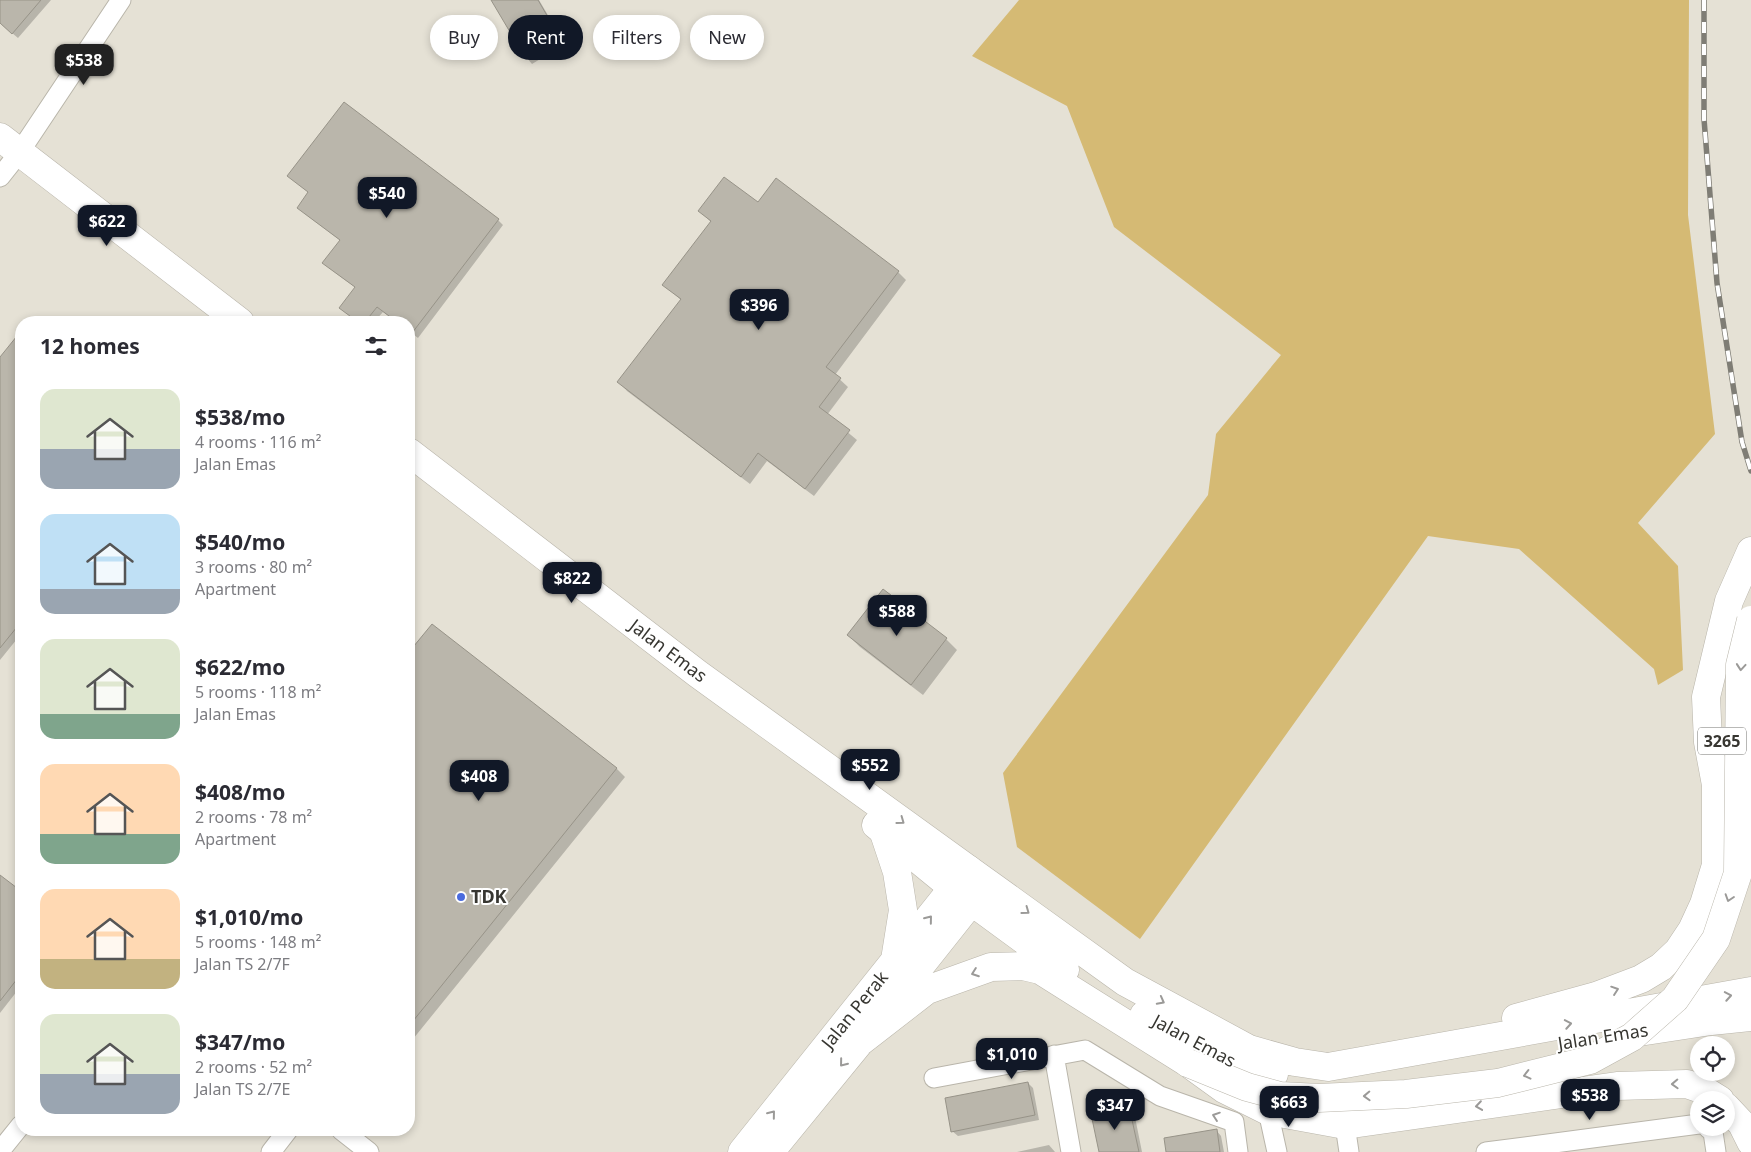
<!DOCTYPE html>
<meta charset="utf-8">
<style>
:root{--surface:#fff;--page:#f2f2f3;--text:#2b2b33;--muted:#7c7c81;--accent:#111827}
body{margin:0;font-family:"Noto Sans",sans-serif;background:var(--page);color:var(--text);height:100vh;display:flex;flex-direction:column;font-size:19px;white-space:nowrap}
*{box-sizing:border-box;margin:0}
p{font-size:16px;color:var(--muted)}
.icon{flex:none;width:28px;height:28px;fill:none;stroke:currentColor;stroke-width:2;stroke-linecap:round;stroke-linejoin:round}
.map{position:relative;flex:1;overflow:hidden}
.panel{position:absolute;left:15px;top:316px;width:400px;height:820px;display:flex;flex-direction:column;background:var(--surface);border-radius:20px;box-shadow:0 2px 8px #0003}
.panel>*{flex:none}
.guide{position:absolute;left:430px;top:15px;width:475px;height:45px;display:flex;gap:10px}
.buttons{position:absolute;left:1690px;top:1036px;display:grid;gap:10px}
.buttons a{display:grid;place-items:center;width:45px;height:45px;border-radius:50%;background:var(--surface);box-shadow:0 2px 8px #0003;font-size:25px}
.price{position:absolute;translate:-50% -42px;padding:0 11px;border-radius:10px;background:var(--accent);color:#fff;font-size:16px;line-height:32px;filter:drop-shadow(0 1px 2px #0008)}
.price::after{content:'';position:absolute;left:50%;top:30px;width:15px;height:11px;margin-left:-8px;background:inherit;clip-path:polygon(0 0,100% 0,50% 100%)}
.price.on{background:#222;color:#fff}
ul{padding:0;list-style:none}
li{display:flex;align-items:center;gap:15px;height:125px;padding:0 25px}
li span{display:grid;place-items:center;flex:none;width:140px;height:100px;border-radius:15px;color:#555}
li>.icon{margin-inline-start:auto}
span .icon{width:60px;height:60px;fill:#fffc;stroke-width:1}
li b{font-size:21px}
h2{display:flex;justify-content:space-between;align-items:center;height:60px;padding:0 25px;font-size:21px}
.tag{padding:0 18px;border-radius:22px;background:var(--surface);box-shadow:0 2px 8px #0003;font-size:18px;line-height:45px}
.tag.on{background:var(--accent);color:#fff}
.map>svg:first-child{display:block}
.green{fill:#d5ba74}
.shadow{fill:#0003}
.building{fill:#bab6ab;stroke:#979388}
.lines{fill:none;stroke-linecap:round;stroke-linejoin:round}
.minor-casing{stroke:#b9b5aa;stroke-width:21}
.secondary-casing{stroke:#b9b5aa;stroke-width:29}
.primary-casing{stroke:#b9b5aa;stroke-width:29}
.minor{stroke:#fff;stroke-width:19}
.secondary{stroke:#fff;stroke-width:28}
.primary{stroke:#fff;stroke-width:28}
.rail-casing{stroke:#7f7d75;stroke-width:5.5}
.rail{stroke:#fff;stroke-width:4;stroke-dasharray:11;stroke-linecap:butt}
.primary-bridge-casing{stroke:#b9b5aa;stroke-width:29;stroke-linecap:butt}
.primary-bridge{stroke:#fff;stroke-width:28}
.oneway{stroke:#9b9a98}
.poi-dot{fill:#4a6bde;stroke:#fff;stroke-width:2}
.labels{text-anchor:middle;stroke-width:4;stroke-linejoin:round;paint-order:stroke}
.shield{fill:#fff;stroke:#73726f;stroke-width:1}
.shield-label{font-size:16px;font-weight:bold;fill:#373631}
.street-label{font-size:18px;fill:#373631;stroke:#fff}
.poi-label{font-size:18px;font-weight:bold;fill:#373631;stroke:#fff;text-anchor:start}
</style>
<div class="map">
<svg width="1751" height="1152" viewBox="0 0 1751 1152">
<rect width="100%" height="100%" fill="#e5e1d5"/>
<path class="green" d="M1019,0H1689L1688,215L1715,434L1638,523L1678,566L1683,670L1658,685L1654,669L1519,549L1428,536L1140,939L1017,847L1003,773L1208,495L1216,434L1281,355L1114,227L1067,106L972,56Z"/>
<path class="shadow" d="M0,0H51L18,38L0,23Z
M493,0H539L565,44L532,64L527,58Z
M289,176L498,220L503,225L418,338L409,331V322H397L383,312L374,322H358L340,308L356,288L329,268L341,241L304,213L309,193Z
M758,204L898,272L906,280L835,375L848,387L827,415L857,440L814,496L767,461L750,484L627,391L619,382L681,300L664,285L711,222L700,211Z
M33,317L40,322H29Z
M21,333V634L0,660V359Z
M883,590L946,639L957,650L923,695L860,647L848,635Z
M432,625L617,769L625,777L409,1044V654Z
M0,876L21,893V986L0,1013Z
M1028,1083L1033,1088L1039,1120L958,1136L952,1131Z
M1129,1107L1134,1112L1142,1152H1100Z
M1216,1130L1221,1136L1224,1152H1167Z
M1049,1145L1055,1152H1017Z"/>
<path class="building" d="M0,0H41L12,34L0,23Z
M491,0H538L560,38L526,59Z
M344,102L499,219L409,337V322H397L377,307L365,322H358L339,308L355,287L322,263L340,240L297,208L308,192L287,176Z
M724,177L758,202L776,178L899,271L826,367L841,378L819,407L850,430L805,489L758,453L741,477L617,382L681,299L662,285L711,221L698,211Z
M21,331V622L0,648V357Z
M883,589L947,638L911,685L847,635Z
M432,624L617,768L409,1026V652Z
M0,875L21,891V974L0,1001Z
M1028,1082L1035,1115L951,1132L945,1098Z
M1129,1106L1139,1152H1099L1091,1114Z
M1217,1129L1220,1152H1166L1164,1138Z"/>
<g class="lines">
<g class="minor-casing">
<path id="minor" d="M0,177L19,153L121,0
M1054,1055L1071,1152
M934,1078L1085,1050L1160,1096L1234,1122L1238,1152
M1268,1111L1277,1152
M1345,1125L1349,1152
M1708,1128L1713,1132L1716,1152
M341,1130L369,1152
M0,1151L21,1125
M271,1152L288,1130
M1486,1152L1699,1124"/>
</g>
<g class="secondary-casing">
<path id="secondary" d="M0,137L240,322
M409,452L698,674L968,869
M876,825L953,888"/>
</g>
<g class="primary-casing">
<path id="primary" d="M884,833L897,872L903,910L895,960
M953,888L1065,970
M1144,1015L1213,1054L1243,1067L1274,1074
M1516,1018L1596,996L1641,979L1661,967L1678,951L1692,930L1704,904L1716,865V785L1708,742L1706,697L1729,601L1751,551
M1626,1034L1711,1021L1751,1017
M860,1042L927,990L991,967L1023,966L1040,970L1188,1063L1224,1089L1268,1111L1345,1125L1617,1086L1687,1084L1704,1090L1720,1100
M1726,1107L1742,1124L1751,1142
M742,1152L968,869L1125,982L1249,1049L1295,1062L1328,1067L1751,991
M770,1152L860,1042L983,887"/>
</g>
<use href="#minor" class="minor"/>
<use href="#secondary" class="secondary"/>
<use href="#primary" class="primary"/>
<g class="rail-casing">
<path id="rail" d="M1704,0V119L1717,283L1742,442L1751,471"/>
</g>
<use href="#rail" class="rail"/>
<g class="primary-bridge-casing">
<path id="primary-bridge" d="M1188,1063L1247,1087L1280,1096L1319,1098L1406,1094L1498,1083L1590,1060L1632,1037L1675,999L1716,939L1738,873L1740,665L1751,620"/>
</g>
<use href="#primary-bridge" class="primary-bridge"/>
</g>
<defs><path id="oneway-chevron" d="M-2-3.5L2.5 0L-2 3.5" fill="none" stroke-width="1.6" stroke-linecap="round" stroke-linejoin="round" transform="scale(1.25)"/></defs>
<g class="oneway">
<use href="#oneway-chevron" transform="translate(1741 667) rotate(95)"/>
<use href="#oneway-chevron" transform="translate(901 821) rotate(36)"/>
<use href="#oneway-chevron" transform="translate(1729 898) rotate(108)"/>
<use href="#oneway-chevron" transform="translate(1026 911) rotate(36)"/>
<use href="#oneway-chevron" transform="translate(929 919) rotate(-51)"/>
<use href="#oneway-chevron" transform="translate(975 973) rotate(160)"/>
<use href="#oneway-chevron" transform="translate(1615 990) rotate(-19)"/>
<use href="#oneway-chevron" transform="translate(1728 996) rotate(-10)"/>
<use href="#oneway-chevron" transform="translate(1161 1001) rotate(28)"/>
<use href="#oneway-chevron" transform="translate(1568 1024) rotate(-10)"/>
<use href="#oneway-chevron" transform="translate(843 1063) rotate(129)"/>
<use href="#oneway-chevron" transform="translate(1527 1075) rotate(166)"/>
<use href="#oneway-chevron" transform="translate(1675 1084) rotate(178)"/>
<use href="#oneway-chevron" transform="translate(1367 1096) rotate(178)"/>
<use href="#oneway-chevron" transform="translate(1479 1106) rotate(172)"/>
<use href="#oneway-chevron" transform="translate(772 1114) rotate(-51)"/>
<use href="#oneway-chevron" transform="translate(1216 1116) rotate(-161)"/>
</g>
<circle class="poi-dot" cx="461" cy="897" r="5"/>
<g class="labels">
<rect class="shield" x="1698" y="727.5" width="48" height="27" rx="4"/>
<g class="shield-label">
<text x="1722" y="747">3265</text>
</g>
<g class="street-label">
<text transform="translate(668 651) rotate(37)" y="6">Jalan Emas</text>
<text transform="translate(855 1010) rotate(-51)" y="6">Jalan Perak</text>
<text transform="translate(1603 1037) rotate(-9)" y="6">Jalan Emas</text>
<text transform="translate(1194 1041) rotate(28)" y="6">Jalan Emas</text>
</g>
<g class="poi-label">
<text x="471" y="903">TDK</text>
</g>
</g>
</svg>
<div class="buttons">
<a><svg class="icon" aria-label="locate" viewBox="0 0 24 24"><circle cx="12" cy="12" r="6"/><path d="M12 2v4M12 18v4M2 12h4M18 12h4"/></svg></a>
<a><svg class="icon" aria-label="layers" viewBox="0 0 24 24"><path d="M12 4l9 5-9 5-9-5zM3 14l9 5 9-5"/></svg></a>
</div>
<b class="price on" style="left:84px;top:86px">$538</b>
<b class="price" style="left:387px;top:219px">$540</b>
<b class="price" style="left:107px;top:247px">$622</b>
<b class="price" style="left:759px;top:331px">$396</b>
<b class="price" style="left:572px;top:604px">$822</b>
<b class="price" style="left:897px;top:637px">$588</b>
<b class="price" style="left:870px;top:791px">$552</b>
<b class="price" style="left:479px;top:802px">$408</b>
<b class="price" style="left:1012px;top:1080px">$1,010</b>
<b class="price" style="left:1590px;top:1121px">$538</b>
<b class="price" style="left:1289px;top:1128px">$663</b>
<b class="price" style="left:1115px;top:1131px">$347</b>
<div class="guide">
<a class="tag">Buy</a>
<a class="tag on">Rent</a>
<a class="tag">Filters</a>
<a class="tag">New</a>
</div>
<section class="panel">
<h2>12 homes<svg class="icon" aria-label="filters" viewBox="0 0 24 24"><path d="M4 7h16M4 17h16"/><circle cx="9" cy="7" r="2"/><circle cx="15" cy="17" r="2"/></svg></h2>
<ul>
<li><span style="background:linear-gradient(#dfe7d0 60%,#9aa5b1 0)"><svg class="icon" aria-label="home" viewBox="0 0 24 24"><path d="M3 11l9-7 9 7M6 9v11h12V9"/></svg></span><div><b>$538/mo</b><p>4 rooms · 116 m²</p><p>Jalan Emas</p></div></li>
<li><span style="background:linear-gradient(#bfe0f5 75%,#9aa5b1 0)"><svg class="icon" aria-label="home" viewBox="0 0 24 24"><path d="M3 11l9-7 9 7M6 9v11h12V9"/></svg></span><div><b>$540/mo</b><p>3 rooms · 80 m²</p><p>Apartment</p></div></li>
<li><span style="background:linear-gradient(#dfe7d0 75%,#7fa58c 0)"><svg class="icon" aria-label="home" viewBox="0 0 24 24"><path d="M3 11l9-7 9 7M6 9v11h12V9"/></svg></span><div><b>$622/mo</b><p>5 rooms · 118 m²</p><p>Jalan Emas</p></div></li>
<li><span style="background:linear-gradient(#ffd9b3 70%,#7fa58c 0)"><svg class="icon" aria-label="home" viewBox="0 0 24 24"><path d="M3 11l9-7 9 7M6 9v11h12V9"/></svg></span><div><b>$408/mo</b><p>2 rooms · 78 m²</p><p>Apartment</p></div></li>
<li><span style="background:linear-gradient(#ffd9b3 70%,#c2b280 0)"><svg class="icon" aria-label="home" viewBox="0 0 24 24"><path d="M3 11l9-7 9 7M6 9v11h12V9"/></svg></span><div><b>$1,010/mo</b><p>5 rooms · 148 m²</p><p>Jalan TS 2/7F</p></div></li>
<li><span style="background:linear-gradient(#dfe7d0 60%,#9aa5b1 0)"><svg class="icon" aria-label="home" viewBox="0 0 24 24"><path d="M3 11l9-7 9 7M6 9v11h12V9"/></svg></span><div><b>$347/mo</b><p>2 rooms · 52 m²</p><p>Jalan TS 2/7E</p></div></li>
</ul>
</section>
</div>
